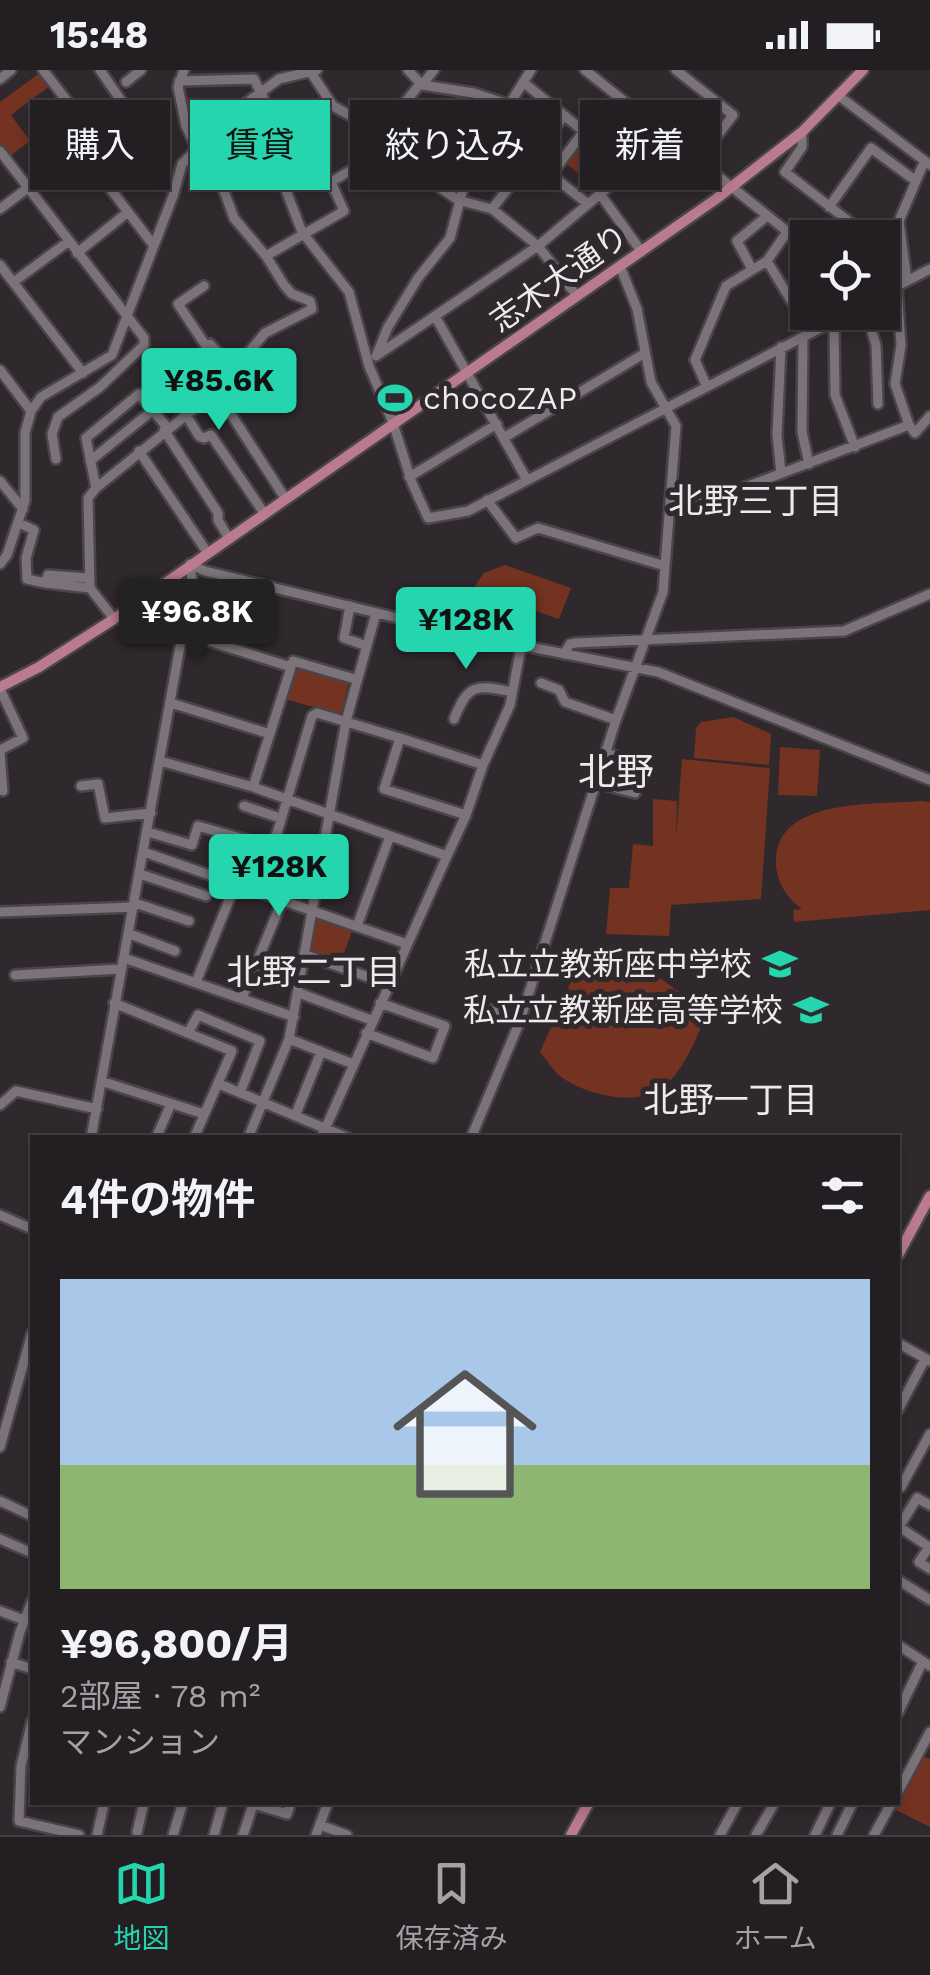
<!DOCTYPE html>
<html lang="ja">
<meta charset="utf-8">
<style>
:root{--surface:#231e22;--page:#2f2b2f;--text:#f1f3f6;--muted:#a3a2a5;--line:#403c40;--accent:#24d5ae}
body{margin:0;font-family:"Work Sans","Noto Sans JP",sans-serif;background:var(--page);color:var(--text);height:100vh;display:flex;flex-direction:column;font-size:38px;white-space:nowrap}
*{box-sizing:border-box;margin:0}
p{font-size:32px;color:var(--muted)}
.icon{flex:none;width:55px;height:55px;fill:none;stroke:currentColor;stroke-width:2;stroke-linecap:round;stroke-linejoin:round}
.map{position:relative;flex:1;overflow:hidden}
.drawer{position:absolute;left:30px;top:1065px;width:870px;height:670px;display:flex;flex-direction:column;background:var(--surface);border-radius:0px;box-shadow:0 5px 15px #0003,0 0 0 2px var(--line)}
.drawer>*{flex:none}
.guide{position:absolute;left:30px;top:30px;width:870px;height:90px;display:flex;gap:20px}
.controls{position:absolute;left:790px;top:150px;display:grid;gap:20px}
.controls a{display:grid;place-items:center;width:110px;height:110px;border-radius:0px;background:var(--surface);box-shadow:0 5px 15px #0003,0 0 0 2px var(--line);font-size:50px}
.price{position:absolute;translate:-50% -85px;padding:0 22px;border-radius:10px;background:var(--accent);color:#111;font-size:32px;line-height:65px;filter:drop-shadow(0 2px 5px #0008)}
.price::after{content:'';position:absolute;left:50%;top:60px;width:30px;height:22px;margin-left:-15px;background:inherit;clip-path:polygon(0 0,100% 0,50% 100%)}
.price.on{background:#222;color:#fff}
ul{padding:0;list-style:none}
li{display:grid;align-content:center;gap:20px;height:530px;padding:0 30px}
li span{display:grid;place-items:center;height:310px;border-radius:0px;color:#555}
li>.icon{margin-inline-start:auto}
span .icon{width:180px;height:180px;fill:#fffc;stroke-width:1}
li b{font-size:42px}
h2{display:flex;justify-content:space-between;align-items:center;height:120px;padding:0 30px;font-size:42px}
.chip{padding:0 35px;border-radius:0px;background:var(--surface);box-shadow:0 5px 15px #0003,0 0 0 2px var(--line);font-size:35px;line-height:90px}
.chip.on{background:var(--accent);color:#111}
.status{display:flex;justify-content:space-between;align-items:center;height:70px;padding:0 50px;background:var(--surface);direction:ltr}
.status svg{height:28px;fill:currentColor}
.tab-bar{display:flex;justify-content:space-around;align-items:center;height:140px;border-top:2px solid var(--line);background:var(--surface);font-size:28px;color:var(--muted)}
.tab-bar a{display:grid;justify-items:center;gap:5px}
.tab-bar .on{color:var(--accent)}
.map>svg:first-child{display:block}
.green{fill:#743221}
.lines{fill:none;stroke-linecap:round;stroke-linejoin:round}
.minor-casing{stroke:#4a4549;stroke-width:14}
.major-casing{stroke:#4a4549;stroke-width:15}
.minor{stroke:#7b7379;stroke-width:9}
.major{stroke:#b97b8d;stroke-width:10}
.labels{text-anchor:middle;stroke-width:10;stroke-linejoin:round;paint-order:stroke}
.street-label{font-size:32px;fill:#ede9ec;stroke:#2f282d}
.poi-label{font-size:32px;fill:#ede9ec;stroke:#2f282d;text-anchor:end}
.neighbourhood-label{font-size:35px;fill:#ede9ec;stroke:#2f282d}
.quarter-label{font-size:38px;fill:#ede9ec;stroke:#2f282d}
</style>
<div class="status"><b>15:48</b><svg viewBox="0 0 49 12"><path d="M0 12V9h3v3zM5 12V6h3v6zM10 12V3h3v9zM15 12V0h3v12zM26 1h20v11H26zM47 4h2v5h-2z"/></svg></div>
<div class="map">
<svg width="930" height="1765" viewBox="0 0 930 1765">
<rect width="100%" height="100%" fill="#2f282d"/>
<path class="green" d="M41,2L51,15L11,45L30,71L10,86L0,74V32Z
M584,65L623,96L624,100L599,120L564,92Z
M505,495L571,518L559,549L495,527L478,538L461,536L484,503Z
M296,593L349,610L341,645L285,629Z
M733,647L771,664L769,695L694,688L696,658L701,652Z
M780,677L820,680L817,726L778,725Z
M682,689L770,698L761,829L671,835L669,866L606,864L610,818H629L633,774L653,776V729L677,731L676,768Z
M921,731L930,732V840L794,852L793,840L802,839C787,828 776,812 776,792C775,727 877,735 921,731Z
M316,843L353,858L340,894L309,883Z
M613,875L685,926L705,947C696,970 684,999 665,1016C640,1038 586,1025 561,1007C553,1001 547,990 540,982L580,891L589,882Z
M922,1686L930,1689V1757L890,1737L898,1732V1723L903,1720Z"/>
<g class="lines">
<g class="minor-casing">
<path id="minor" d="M43,0L95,67
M184,0L178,17L186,56L197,79L213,91L234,148L266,186L284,215L292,224L310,231L312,239L265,263L216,321
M408,0L422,15L474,23L507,34
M585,0L808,178
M676,0L733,45L698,91
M0,9L11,0
M179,11L254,9L280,62
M126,12L141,0
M523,12L630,99
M422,15L434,0
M839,26L930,95
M386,56L420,14
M802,62V77L785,102L851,153L852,160L847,168
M194,71L279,9L317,0
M80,79L154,176
M0,81L144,268V275L100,317L58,347L52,364L56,389
M391,84L458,130L492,139L538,176L577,226
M531,89L588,134
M279,102L302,162L349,222L369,296L393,353L412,413L428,448L468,441L851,242
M551,105L584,61
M600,124L641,181
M829,137L871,78L916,111
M0,139L129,42L100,0
M492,139L564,46
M77,183L128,142
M266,186L344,141L331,112L358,96L365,107L383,95L400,65L366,44L353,47L333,36L310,1
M767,191L811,263
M0,195L83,303
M752,199L737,171L767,146
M15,211L69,171
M907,211L899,151L924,92
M204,216L178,234L206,276L210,274L232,298
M882,224L930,199
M882,233L897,244
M866,242L876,275L878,334
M435,246L527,410
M834,251L835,325L855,377
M803,267L802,362L809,394
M377,284L388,257L418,208L450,168L468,100L531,0
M376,286L538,176L668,67
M0,300L31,341
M707,317L695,290L726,216L767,191L787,162
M185,343L199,366L204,368L211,365L264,443
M909,355L915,363L930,346
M164,360L218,443V450L228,467
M505,367L645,283
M139,381L207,482
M90,391L153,340
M781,403L777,365L781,277
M409,407L497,354
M0,411L23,439
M96,418L86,368L139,324L167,357
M487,430L516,468L538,458L665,496
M670,431L719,427L909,355L895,314L901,275L897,217
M19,453L34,460L26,488L27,509L45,513
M0,494L7,485L25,431V363L31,341L41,327L112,285L173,126L182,94L197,79
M190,494L205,501L463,564L658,602L930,710
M88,508L48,505L45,513L90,518
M350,536L344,568L364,575
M114,549L90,518L88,428L96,418L216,321L285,428
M183,563L291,597
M564,584L570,574L575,573L844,561L930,524
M541,613L559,620L565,632L616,650
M0,619L23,668L0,680
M171,633L270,664
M454,649C468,614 476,614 512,622
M400,668L483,695L466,745
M0,683L3,721
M160,691L253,717L447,786L321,1068
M483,695L510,635L521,577
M597,713L635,723L647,696L606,683
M81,716L98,714L105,748L151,743
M253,717L293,591L355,609
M244,736L280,748
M148,762L192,775L198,756L272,777
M144,782L407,874
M140,804L206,826
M260,820L312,646L317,643L400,668L384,719L466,745L447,786
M135,833L189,851
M0,842L134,837
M357,856L390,766
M130,864L175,881
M306,885L388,914
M124,888L294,947
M15,905L121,899
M196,912L236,813
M299,923L371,950
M242,928L283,829
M114,933L232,981L194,1068
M474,934L520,951
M188,963L198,945L260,971L240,1023
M366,963L433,988L445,956L380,933
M289,969L353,994
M104,1012L204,1044
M219,1014L348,1068
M0,1035L16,1021L97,1039
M295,1046L321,982
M91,1068L192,510L190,494
M156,1068L171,1034
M248,1068L289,969L346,651L376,543
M471,1068L520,951L616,650L663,522L676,356L651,312L637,239L620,196
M0,1145L32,1159
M898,1273L930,1291
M898,1340L925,1289
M0,1377L32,1263
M901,1417L930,1364
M0,1431L32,1446
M898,1456L929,1477L919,1492L930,1499
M899,1457L917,1428L930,1435
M0,1469L32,1483
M898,1510L930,1530
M0,1541L24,1550
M898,1575L930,1596
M11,1592L32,1599
M0,1637L20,1562L32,1531
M898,1643L923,1591
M32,1651L21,1696L19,1751L79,1765
M898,1722L930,1662
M254,1734L287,1744L291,1732
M320,1755L347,1765
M137,1762L144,1732
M97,1765L104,1734L101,1732
M173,1765L183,1732
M214,1765L223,1732
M243,1765L254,1732
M316,1765L328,1732
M720,1765L738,1732
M756,1765L775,1732
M815,1765L831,1732
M837,1765L853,1732
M874,1765L892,1732"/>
</g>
<g class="major-casing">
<path id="major" d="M0,617L39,597L114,549L716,129L802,62L863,0
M898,1185L930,1126
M571,1765L589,1732"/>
</g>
<use href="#minor" class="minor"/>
<use href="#major" class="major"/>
</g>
<defs>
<g id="stadium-bare" transform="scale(2.7)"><path d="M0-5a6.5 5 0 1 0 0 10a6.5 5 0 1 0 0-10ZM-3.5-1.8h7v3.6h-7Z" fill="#24d5ae" stroke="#2f282d" stroke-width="2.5" paint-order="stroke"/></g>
<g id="school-bare" transform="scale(2.7)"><path d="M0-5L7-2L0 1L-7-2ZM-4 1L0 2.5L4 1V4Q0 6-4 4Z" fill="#24d5ae" stroke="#2f282d" stroke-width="2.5" paint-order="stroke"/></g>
</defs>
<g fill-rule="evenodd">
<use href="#stadium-bare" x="395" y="328"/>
<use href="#school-bare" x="780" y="894"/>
<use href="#school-bare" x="811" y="940"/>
</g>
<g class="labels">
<g class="street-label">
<text transform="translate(559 208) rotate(-35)" y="11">志木大通り</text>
</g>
<g class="poi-label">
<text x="423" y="339" text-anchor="start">chocoZAP</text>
<text x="752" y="905">私立立教新座中学校</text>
<text x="783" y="951">私立立教新座高等学校</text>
</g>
<g class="neighbourhood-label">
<text x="756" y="443">北野三丁目</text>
<text x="314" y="914">北野二丁目</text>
<text x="731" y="1042">北野一丁目</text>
</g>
<g class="quarter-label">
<text x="616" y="715">北野</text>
</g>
</g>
</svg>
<div class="controls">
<a><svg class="icon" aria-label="locate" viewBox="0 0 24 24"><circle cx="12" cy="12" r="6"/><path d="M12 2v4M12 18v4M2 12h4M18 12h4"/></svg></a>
</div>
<b class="price" style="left:219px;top:363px">¥85.6K</b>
<b class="price on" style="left:197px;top:594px">¥96.8K</b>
<b class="price" style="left:466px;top:602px">¥128K</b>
<b class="price" style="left:279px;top:849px">¥128K</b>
<div class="guide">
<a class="chip">購入</a>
<a class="chip on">賃貸</a>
<a class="chip">絞り込み</a>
<a class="chip">新着</a>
</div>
<section class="drawer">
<h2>4件の物件<svg class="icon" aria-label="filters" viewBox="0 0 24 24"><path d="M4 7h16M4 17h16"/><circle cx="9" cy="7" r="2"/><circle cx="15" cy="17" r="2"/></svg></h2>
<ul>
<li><span style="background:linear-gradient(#a9c7e8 60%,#8fb573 0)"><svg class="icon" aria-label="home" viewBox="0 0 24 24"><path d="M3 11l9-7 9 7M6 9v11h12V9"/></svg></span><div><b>¥96,800/月</b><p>2部屋 · 78 m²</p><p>マンション</p></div></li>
</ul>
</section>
</div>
<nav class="tab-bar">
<a class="on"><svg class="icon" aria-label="map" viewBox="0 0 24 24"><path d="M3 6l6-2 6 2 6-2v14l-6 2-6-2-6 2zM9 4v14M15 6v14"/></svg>地図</a>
<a><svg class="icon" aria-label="saved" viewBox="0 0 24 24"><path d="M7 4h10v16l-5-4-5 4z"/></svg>保存済み</a>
<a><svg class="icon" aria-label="home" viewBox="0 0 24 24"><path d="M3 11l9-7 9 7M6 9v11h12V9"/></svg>ホーム</a>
</nav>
